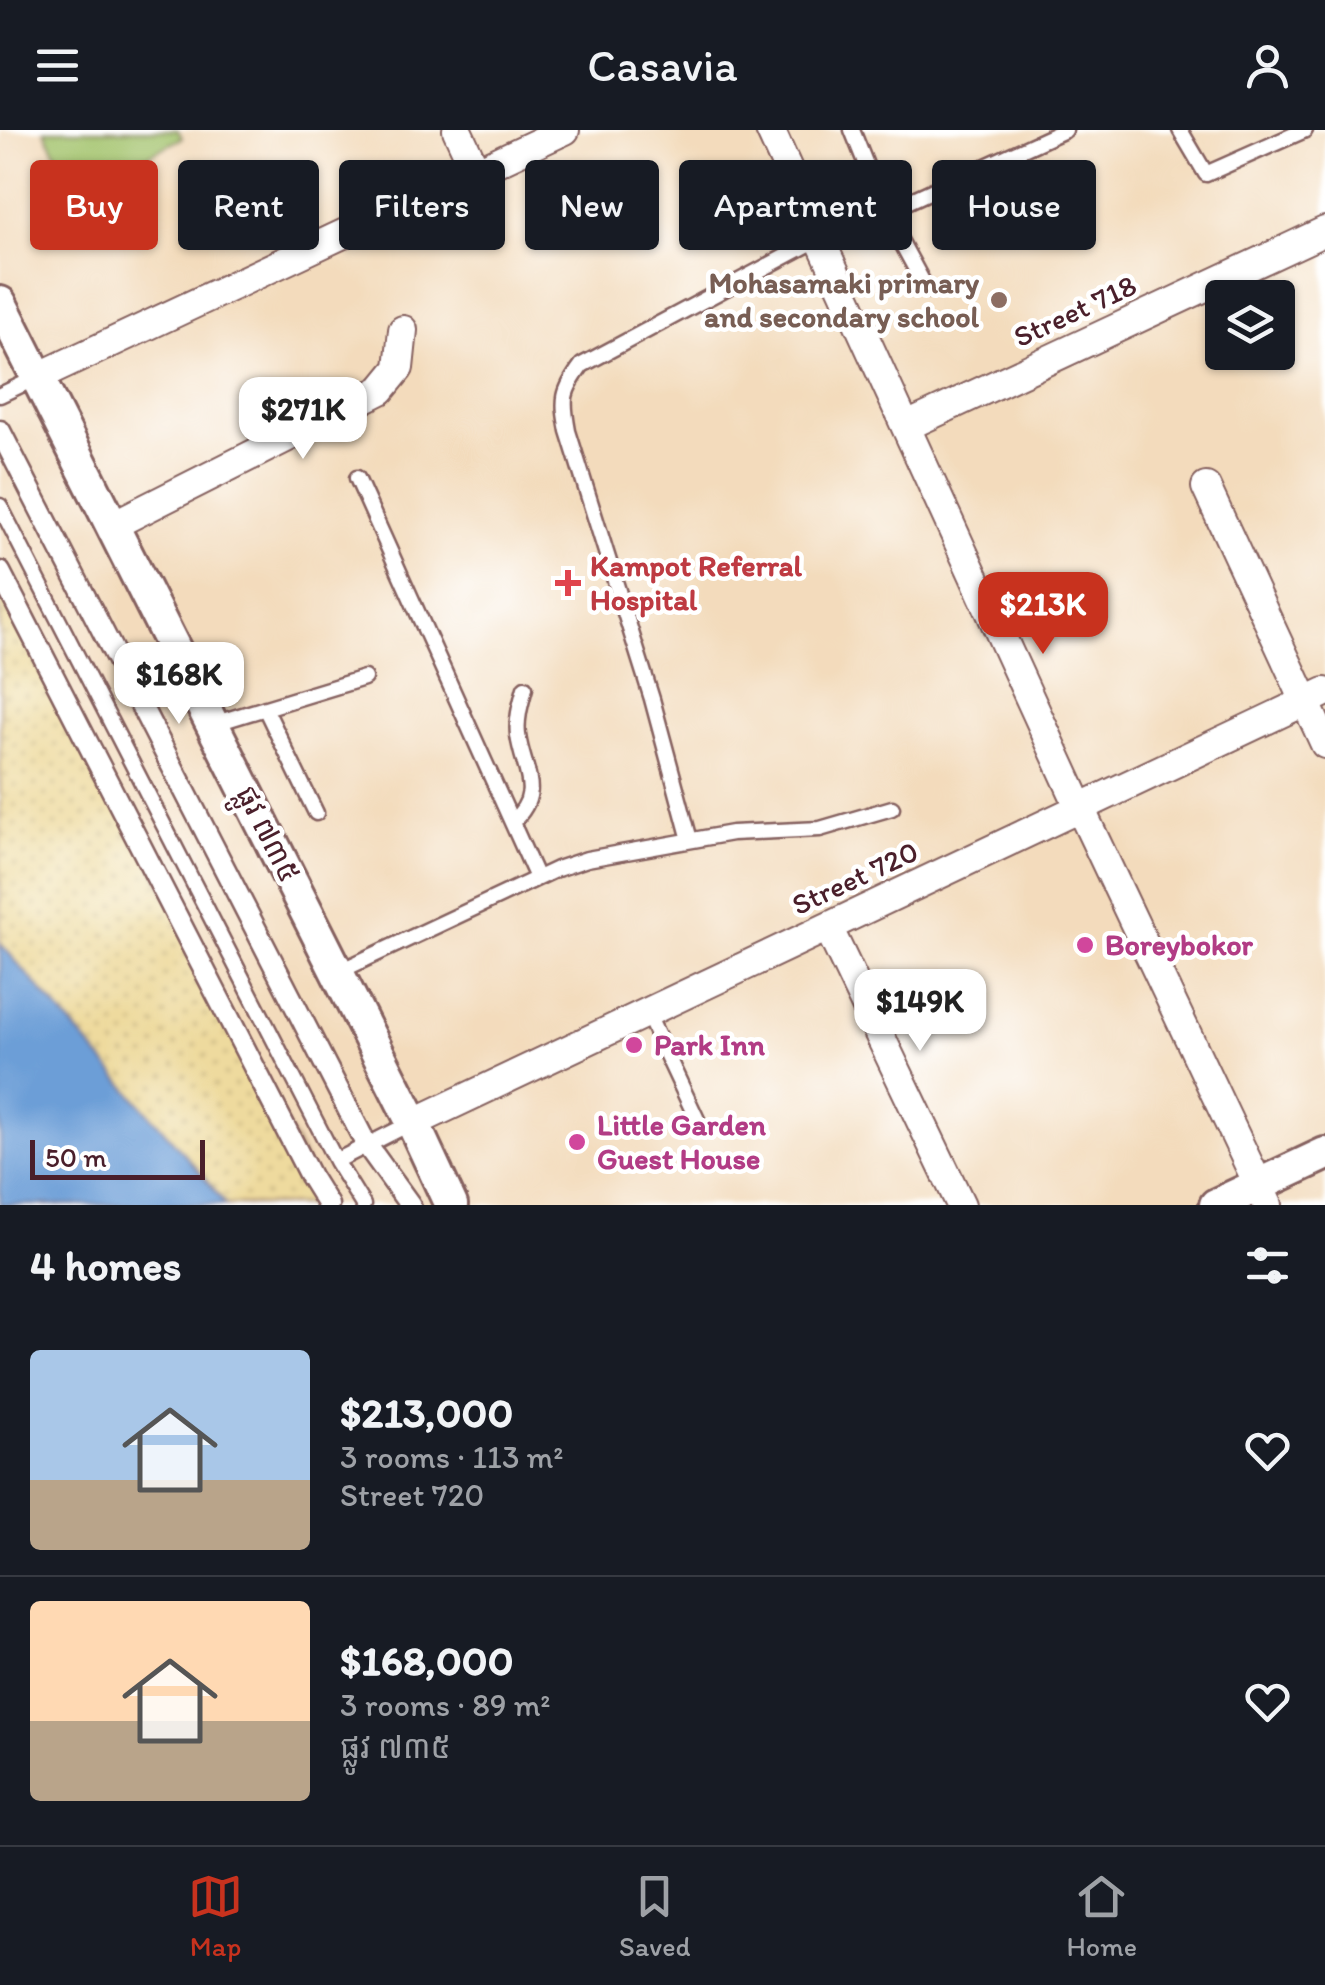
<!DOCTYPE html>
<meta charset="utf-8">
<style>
:root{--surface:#171b24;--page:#20242c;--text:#f1f3f6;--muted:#9ea1a6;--line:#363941;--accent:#c8321e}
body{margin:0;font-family:Itim,"Noto Sans Khmer",sans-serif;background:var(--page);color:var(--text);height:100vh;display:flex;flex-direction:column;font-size:38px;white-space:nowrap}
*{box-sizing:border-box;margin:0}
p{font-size:32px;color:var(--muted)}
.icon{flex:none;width:55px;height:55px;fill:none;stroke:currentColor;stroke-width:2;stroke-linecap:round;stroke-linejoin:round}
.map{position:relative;height:1075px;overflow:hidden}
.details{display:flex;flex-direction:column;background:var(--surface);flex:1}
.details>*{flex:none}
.banner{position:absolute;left:30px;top:30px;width:1265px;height:90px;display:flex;gap:20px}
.buttons{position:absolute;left:1205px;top:150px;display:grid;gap:20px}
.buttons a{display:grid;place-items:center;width:90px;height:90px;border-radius:10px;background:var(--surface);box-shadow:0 2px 8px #0004;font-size:50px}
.scale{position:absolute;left:30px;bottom:25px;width:175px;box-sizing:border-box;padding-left:10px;border:5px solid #4a1f2b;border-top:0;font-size:28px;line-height:35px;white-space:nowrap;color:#4a1f2b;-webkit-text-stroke:8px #fff;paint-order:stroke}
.price{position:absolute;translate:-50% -85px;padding:0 22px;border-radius:20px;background:#fff;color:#222;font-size:32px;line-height:65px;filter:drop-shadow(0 2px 5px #0008)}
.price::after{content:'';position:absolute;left:50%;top:60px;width:30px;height:22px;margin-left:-15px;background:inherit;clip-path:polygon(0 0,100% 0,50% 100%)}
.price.current{background:var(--accent);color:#fff}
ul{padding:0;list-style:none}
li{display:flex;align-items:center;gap:30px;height:250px;padding:0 30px}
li+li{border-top:2px solid var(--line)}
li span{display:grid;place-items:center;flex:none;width:280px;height:200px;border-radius:10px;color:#555}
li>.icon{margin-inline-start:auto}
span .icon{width:120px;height:120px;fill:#fffc;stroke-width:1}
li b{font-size:42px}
h2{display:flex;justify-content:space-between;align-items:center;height:120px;padding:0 30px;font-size:42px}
.pill{padding:0 35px;border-radius:10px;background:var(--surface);box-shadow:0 2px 8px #0004;font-size:35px;line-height:90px}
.pill.current{background:var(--accent);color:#fff}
header{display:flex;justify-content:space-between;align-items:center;height:130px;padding:0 30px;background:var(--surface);font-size:45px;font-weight:600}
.tabs{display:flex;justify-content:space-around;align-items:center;height:140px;border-top:2px solid var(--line);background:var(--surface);font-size:28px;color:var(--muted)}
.tabs a{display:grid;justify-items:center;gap:5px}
.tabs .current{color:var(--accent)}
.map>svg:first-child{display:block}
.sand{fill:url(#sand-dots);stroke:#9c7c64;stroke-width:2.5}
.park{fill:#a2c26b;stroke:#76704b;stroke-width:2.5}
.water{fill:#6c9ed7;stroke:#5b5e81;stroke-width:2.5}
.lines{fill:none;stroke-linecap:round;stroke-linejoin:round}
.service-casing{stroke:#85615e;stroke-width:19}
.pedestrian-casing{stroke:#85615e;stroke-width:25}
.minor-casing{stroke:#85615e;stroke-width:32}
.tertiary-casing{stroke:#85615e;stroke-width:38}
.service{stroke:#fff;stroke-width:14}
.pedestrian{stroke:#fff;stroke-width:20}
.minor{stroke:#fff;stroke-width:28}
.tertiary{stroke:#fff;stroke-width:32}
.education-dot{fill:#8d6e63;stroke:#fff;stroke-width:4}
.health-dot{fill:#e0444e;stroke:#fff;stroke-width:4}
.hotel-dot{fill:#d1479c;stroke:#fff;stroke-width:4}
.labels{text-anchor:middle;stroke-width:9;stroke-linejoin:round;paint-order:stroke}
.education-label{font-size:30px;font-weight:bold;fill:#785e54;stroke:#fff;text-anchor:end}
.street-label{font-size:30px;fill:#4a1f2b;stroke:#fff}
.health-label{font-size:30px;font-weight:bold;fill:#be3a42;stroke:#fff;text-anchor:start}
.hotel-label{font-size:30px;font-weight:bold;fill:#b23c85;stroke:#fff;text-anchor:start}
</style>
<header><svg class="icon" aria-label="menu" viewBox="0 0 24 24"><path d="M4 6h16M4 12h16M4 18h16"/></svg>Casavia<svg class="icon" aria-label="person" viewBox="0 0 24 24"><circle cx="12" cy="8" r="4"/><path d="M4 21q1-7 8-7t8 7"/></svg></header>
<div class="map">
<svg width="1325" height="1075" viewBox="0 0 1325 1075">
<defs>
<pattern id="sand-dots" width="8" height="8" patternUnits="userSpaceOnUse" patternTransform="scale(2.5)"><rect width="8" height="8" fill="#eeda9e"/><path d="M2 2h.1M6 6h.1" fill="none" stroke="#cebb88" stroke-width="1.8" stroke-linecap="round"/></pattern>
</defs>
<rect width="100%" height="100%" fill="#fff"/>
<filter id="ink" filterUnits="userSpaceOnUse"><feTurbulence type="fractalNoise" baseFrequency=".01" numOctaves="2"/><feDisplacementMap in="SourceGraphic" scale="20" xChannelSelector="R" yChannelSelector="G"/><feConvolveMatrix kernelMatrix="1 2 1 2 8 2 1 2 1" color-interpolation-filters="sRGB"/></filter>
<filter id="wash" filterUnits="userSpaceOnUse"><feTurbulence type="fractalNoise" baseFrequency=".0048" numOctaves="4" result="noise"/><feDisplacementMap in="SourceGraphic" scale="40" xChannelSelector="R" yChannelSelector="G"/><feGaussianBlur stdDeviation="2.25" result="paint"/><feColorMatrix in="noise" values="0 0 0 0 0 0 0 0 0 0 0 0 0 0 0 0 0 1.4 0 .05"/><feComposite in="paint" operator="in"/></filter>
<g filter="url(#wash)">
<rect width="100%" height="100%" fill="#f3dbbc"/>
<path class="sand" d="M0,442L328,1075H226L0,813Z"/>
<path class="park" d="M44,0H178L182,8L76,62Z"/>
<path class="water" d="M0,813L201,1043L226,1075H0Z"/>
</g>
<g filter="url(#ink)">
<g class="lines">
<g class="service-casing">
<path id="service" d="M852,0L885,82L927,160
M1180,0L1206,44L1305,0
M885,82L1065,0
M0,265L38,247
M357,348L537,748
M0,376L336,1031L363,1075
M265,578L316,683
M213,594L364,548
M512,692C545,662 523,642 518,605C516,589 521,573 525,558
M690,710L652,569L568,301C562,269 562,262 582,235L820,108
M338,842L557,739L587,729L732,703L820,699L892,678
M647,883L701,998
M336,1031L411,993"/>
</g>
<g class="pedestrian-casing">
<path id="pedestrian" d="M0,301L366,1014L410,1075
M0,442L310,1046L328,1075"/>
</g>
<g class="minor-casing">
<path id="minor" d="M457,0L476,41
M770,0L1080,678L1268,1075
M38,247L565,0
M907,296L1325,101
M1206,357L1325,614
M113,395L381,260L399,238L403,200
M828,797L961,1075
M413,993L1325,562"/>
</g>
<g class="tertiary-casing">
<path id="tertiary" d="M0,173L413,993L451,1075
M1216,1075L1325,1024"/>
</g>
<use href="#service" class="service"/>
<use href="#pedestrian" class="pedestrian"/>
<use href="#minor" class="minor"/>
<use href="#tertiary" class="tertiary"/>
</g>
</g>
<circle class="education-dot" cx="999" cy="170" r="10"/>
<path class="health-dot" d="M563 438h10v10h10v10h-10v10h-10v-10h-10v-10h10z"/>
<g class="hotel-dot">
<circle cx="1085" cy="815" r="10"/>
<circle cx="634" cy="915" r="10"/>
<circle cx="577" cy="1012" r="10"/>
</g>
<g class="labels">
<g class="education-label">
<text x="979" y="163">Mohasamaki primary<tspan x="979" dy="34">and secondary school</tspan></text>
</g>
<g class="street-label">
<text transform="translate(1075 181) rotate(-25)" y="10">Street 718</text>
<text transform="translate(268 704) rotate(63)" y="10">ផ្លូវ ៧៣៥</text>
<text transform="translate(855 748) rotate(-25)" y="10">Street 720</text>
</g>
<g class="health-label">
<text x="590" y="446">Kampot Referral<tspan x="590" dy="34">Hospital</tspan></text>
</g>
<g class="hotel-label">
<text x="1105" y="825">Boreybokor</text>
<text x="654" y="925">Park Inn</text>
<text x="597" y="1005">Little Garden<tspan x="597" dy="34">Guest House</tspan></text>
</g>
</g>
</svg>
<div class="buttons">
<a><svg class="icon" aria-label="layers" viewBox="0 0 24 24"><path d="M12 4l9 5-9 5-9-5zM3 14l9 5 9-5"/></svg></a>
</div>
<div class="scale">50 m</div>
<b class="price" style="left:303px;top:332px">$271K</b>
<b class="price current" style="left:1043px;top:527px">$213K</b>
<b class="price" style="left:179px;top:597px">$168K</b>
<b class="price" style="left:920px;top:924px">$149K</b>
<div class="banner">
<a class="pill current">Buy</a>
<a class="pill">Rent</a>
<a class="pill">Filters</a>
<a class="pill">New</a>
<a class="pill">Apartment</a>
<a class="pill">House</a>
</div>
</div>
<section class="details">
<h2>4 homes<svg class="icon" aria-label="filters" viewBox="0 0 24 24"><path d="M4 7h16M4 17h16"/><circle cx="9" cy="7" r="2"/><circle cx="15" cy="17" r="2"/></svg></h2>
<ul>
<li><span style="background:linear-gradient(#a9c7e8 65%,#b9a48a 0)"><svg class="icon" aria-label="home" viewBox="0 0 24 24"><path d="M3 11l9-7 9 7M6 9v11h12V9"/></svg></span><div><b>$213,000</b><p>3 rooms · 113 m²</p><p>Street 720</p></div><svg class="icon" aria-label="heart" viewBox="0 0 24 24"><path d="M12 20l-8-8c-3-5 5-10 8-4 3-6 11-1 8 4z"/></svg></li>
<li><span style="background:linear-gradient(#ffd9b3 60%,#b9a48a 0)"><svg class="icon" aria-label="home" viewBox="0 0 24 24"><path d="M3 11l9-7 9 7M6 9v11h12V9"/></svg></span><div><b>$168,000</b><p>3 rooms · 89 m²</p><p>ផ្លូវ ៧៣៥</p></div><svg class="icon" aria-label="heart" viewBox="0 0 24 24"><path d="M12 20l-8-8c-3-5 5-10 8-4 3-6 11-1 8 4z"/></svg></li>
</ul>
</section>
<nav class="tabs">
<a class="current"><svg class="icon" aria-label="map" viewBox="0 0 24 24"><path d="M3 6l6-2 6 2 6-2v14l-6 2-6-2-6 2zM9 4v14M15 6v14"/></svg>Map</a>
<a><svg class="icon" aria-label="saved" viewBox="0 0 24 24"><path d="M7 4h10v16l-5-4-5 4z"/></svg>Saved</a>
<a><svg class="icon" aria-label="home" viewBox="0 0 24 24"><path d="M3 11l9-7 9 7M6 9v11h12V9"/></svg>Home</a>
</nav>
